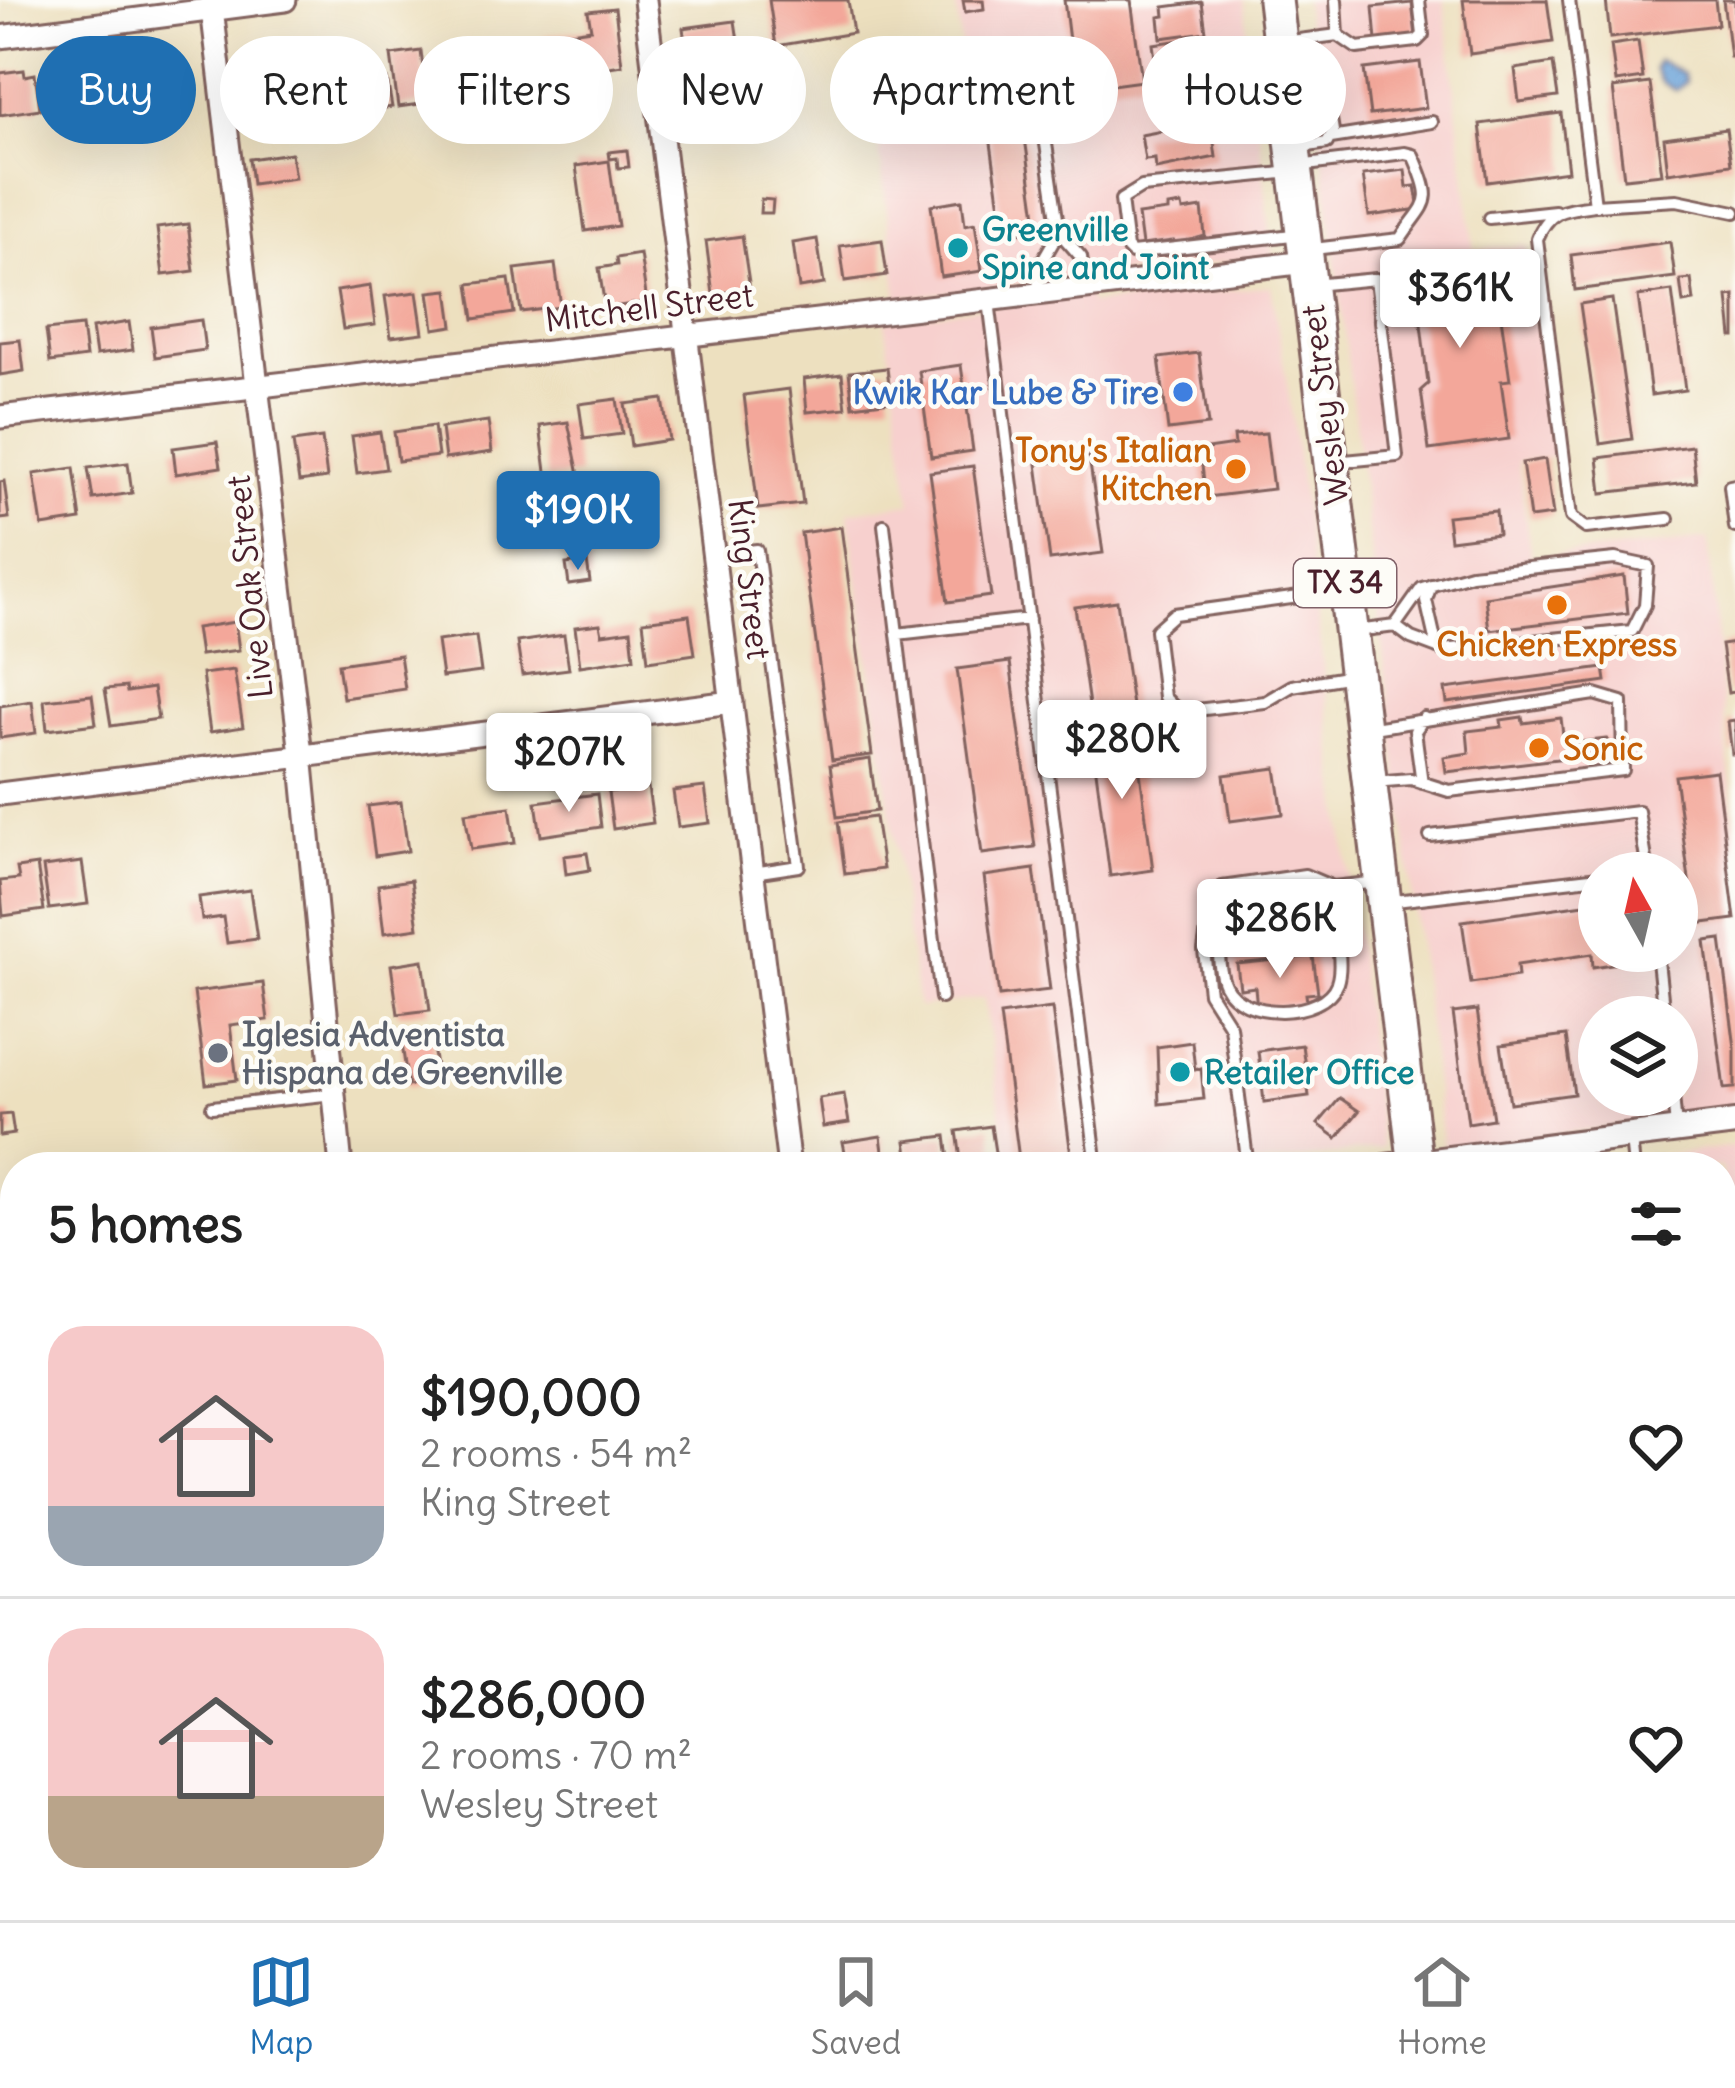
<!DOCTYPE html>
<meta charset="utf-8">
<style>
:root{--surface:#fff;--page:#f2f2f2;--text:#222;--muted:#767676;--line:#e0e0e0;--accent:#1f6fb2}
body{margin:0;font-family:Delius,sans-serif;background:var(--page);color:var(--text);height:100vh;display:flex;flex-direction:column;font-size:45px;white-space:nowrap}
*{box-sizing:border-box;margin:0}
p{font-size:39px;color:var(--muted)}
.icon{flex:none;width:66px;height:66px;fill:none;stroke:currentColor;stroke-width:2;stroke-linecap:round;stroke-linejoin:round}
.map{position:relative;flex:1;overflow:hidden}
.sheet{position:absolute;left:0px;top:1152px;width:1737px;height:768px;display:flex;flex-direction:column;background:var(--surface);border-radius:48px 48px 0 0;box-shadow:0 12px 48px #0002}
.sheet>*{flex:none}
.guide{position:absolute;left:36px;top:36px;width:1665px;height:108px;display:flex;gap:24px}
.needle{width:78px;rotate:352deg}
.fabs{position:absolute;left:1578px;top:852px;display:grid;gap:24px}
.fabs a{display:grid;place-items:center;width:120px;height:120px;border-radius:50%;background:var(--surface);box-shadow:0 12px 48px #0002;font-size:60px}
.price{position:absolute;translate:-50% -102px;padding:0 27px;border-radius:12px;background:#fff;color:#222;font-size:39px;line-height:78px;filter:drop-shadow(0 3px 6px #0008)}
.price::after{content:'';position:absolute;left:50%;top:72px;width:36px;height:27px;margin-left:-18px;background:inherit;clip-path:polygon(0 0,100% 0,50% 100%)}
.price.active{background:var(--accent);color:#fff}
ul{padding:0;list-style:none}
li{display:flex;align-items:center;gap:36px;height:300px;padding:0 48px}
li+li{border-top:3px solid var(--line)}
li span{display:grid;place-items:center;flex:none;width:336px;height:240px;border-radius:36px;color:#555}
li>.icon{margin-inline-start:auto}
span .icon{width:144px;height:144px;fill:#fffc;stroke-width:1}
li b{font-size:51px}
h2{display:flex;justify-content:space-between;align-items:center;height:144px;padding:0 48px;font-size:51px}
.chip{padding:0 42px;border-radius:54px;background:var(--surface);box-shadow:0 12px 48px #0002;font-size:42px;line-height:108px}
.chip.active{background:var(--accent);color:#fff}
.tab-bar{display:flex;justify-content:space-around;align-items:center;height:168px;border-top:3px solid var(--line);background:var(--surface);font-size:33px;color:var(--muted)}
.tab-bar a{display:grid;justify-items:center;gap:6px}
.tab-bar .active{color:var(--accent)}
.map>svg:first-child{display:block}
.built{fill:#f7d0ce;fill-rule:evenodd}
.water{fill:#69a1d8;stroke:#5a6082;stroke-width:3}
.building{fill:#f3a79a}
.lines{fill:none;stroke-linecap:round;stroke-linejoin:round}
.service-casing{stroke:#83635f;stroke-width:16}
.minor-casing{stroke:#83635f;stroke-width:27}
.tertiary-casing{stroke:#83635f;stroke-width:30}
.primary-casing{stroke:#83635f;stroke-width:39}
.service{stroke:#fff;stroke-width:10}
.minor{stroke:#fff;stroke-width:21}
.tertiary{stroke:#fff;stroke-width:24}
.primary{stroke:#fff;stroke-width:33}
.culture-dot{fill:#0f9aa8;stroke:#fdfcf7;stroke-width:4.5}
.shop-dot{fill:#3f7fe0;stroke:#fdfcf7;stroke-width:4.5}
.food-dot{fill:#e8710a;stroke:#fdfcf7;stroke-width:4.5}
.worship-dot{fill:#6b7280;stroke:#fdfcf7;stroke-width:4.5}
.labels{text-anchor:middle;stroke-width:9;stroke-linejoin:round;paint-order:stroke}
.shield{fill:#fdfcf7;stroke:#806168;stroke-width:3}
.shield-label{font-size:30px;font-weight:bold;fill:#4a1f2b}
.culture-label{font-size:33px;font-weight:bold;fill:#0d838f;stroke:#fdfcf7;text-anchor:start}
.street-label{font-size:33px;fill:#4a1f2b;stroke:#fdfcf7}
.shop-label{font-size:33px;font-weight:bold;fill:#366cbe;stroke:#fdfcf7;text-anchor:end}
.food-label{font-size:33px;font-weight:bold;fill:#c56008;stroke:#fdfcf7;text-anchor:end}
.worship-label{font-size:33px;font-weight:bold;fill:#5b616d;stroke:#fdfcf7;text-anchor:start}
</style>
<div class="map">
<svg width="1735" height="1920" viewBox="0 0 1735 1920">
<rect width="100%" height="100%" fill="#fdfcf7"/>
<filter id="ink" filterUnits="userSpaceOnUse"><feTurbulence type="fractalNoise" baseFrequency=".00833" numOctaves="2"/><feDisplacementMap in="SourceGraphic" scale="24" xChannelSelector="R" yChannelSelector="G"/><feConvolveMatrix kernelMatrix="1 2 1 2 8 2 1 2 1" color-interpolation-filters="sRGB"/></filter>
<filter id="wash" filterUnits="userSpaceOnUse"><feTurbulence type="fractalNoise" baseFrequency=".004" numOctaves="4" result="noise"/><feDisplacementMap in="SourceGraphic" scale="48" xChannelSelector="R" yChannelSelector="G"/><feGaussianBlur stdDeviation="2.7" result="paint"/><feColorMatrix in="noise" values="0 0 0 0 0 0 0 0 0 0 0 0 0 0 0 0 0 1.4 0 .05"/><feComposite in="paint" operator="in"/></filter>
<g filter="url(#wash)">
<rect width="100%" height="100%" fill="#ede0bf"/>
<path class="built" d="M955,0H1244L1273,257L898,298L875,117L969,106Z
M1304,0H1444L1474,250L1526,245L1556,457L1518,461L1531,558L1708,539L1735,835V1111L1443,1149ZM1599,873H1677V951H1599ZM1599,1017H1677V1095H1599Z
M1271,286L1293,421L1382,1148L1237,1167H1008L984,998L918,1007L848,512L911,503L885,321L1087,292L1090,304Z
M1735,1146V1428L1722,1430V1167H1576Z
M1735,1544V1866L1722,1867V1545Z
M1735,1903V1920H1608Z
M1295,1905H1483L1484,1920H1297Z"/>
<path class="water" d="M1658,60L1683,74L1686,82L1676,90L1661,82L1654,69Z"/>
<g id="blocks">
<path class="building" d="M769,0H848L853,33L776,46Z
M963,0H983L984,9L965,12Z
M1064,0H1131L1142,81L1075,90Z
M1463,0H1547L1553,42L1470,54Z
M1606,0H1715L1718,25L1610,38Z
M1723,0H1735V57H1730Z
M1202,2L1206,32L1161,38L1159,17L1165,16L1164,7Z
M1412,3L1416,36L1376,41L1373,7Z
M615,8L622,65L596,69L594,54L546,60L543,36L591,29L588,11Z
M735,21L741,61L689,68L683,28Z
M1202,37L1207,77L1178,81L1180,91L1160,94L1153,44Z
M1638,41L1643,78L1616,82L1611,45Z
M499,47L504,83L460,90L455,53Z
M421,51L427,103L398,107L391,55Z
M371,57L375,81L387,79L392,107L354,113L347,61Z
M337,60L344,109L320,112L313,64Z
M1420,62L1426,108L1370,115L1364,69Z
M285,63L288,87L249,92L246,69Z
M1553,63L1558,97L1519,102L1515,69Z
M170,67L175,97L137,102L133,72Z
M24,70L25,76L35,74L40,109L0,115V73Z
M130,71L135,99L94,106L89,78Z
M1650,83L1662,174L1624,178L1613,88Z
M1561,113L1568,171L1487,182L1480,124Z
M1022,117L1038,230L1004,235L988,122Z
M1211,122L1216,157L1156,169L1155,159L1145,160L1141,135Z
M1726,129L1731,164L1668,173L1664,138Z
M627,150L629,167L618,168L617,158L610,159L609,152Z
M291,153L295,178L252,184L249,159Z
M609,161L618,226L585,231L576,166Z
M1405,170L1407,187L1415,186L1419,209L1369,216L1363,175Z
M761,199L773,200L772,213H760Z
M962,200L965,225L975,223L982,271L941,277L931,205Z
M1182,205L1183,211L1202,208L1205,236L1173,245V241L1142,245L1138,215L1168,211V207Z
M188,224L194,271L163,275L157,228Z
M742,236L750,289L713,294L706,241Z
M817,239L824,284L799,288L793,243Z
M882,240L887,275L845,281L840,246Z
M1670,242L1675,277L1575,290L1571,255Z
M1484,252L1492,311L1500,310L1510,380L1501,381L1509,439L1429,450L1421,390L1428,384L1421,324L1415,320L1407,263Z
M640,254L647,302L605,308L599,268L617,265L616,258Z
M555,264L561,307L521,312L515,269Z
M509,279L514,313L474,319L469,284Z
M1691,279L1694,301L1683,303L1680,280Z
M370,286L375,325L343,329L337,291Z
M448,290L453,326L434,329L429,292Z
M1672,291L1685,390L1651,395L1638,296Z
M417,292L423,333L391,337L385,296Z
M1735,296V337H1732L1728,297Z
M1612,299L1632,439L1600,444L1580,304Z
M201,320L205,350L155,357L151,327Z
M129,322L133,350L96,355L92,328Z
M82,326L86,357L50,362L46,330Z
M20,340L24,371L0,375V342Z
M1199,353L1208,425L1168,430L1159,358Z
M961,365L973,451L931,457L919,371Z
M887,368L891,401L853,406L849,372Z
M842,374L846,408L807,412L804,379Z
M789,389L803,504L758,509L744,395Z
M617,399L622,434L584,439L579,404Z
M663,399L669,440L631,446L625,404Z
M488,421L492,452L445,459L441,428Z
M568,422L579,475L547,479L540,426Z
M434,426L438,456L398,461L394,432Z
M380,432L386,469L357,473L352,436Z
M1266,433L1273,489L1206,497L1200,450L1235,445L1234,436Z
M322,438L327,478L299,482L293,442Z
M217,442L221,467L176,474L173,448Z
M1692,446L1696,482L1602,493L1598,458Z
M1089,457L1103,553L1050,560L1037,464Z
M1545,459L1553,515L1530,518L1522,463Z
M128,463L132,493L93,499L88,468Z
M973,466L991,596L948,602L930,472Z
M74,468L81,520L42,526L34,474Z
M4,481L9,518L0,519V482Z
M1496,511L1498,534L1450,540L1447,516Z
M841,527L872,755L832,760L801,533Z
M587,561L590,582L569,585L566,564Z
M1624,576L1628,613L1489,630L1485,597Z
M1117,601L1133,713L1091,719L1075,607Z
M689,615L695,654L648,661L643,621Z
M235,622L239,650L200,655L196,628Z
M600,624L602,634L631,630L634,658L580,666L575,627Z
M564,635L569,669L522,675L517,642Z
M476,636L481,672L442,677L437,641Z
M1735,643V692L1728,693L1721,645Z
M400,655L405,689L343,698L338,664Z
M1010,662L1035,847L982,854L957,669Z
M1604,668L1606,681L1447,703L1445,689Z
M234,670L243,727L210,732L202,674Z
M126,687L127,692L153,688L158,719L111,726L105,689Z
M92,695L96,724L47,730L44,700Z
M32,701L36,733L0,738V706Z
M1522,717L1523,723L1561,718L1564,744L1607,739L1609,753L1446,772L1444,757L1469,753L1467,731L1502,727L1501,720Z
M1735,721V754H1732L1728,722Z
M1134,727L1153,870L1110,876L1091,733Z
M870,759L877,811L837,817L830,765Z
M1276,768L1283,814L1230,821L1224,775Z
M1716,771L1735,919L1695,924L1675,776Z
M648,787L653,823L613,829L608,792Z
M705,787L710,823L678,827L673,791Z
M597,794L601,827L541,836L536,802Z
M401,802L408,851L375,856L368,806Z
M510,807L515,843L471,849L465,813Z
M875,817L883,869L845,874L838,822Z
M587,853L590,870L566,874L564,856Z
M82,862L88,904L49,909L43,867Z
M37,865L44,910L3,916L0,881L19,879L17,868Z
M1034,869L1050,990L999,996L984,876Z
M411,880L418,928L384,933L378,885Z
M250,890L257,939L227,943L223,917L202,920L199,897Z
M1599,902V951H1630L1631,961L1593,967L1592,954L1517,965L1518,976L1471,983L1462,921Z
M1721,939L1735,1048V1088L1724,1089L1705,941Z
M1313,956L1318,993L1306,994L1307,1002L1257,1008L1255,987L1240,989L1237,964Z
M423,960L430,1010L398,1014L391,965Z
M263,983L268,1020L230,1025L237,1080L206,1084L194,992Z
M1052,1008L1072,1163L1020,1167L1000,1015Z
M1477,1010L1493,1119L1468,1123L1453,1013Z
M431,1033L438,1081L408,1086L401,1037Z
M1566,1036L1574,1094L1510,1103L1501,1045Z
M1192,1042L1195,1070L1201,1068L1204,1099L1159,1104L1157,1047Z
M1302,1045L1309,1096L1264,1102L1258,1051Z
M1599,1045V1064L1585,1066L1583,1048Z
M844,1094L849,1123L823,1127L819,1098Z
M1340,1098L1359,1111L1337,1138L1318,1124Z
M11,1114L14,1134L0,1136V1115Z
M991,1126L997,1165L962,1167L957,1131Z
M881,1136L885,1167H829L828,1160L846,1157L843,1142Z
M946,1136L950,1167H910L906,1141Z
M15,1240V1297L0,1299V1242Z
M1735,1242V1376L1722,1378V1244Z
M15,1422V1447L4,1449L1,1423Z
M1733,1709L1735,1860L1722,1862V1711Z
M15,1732V1762L0,1764V1735Z
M15,1861V1901L0,1903V1863Z
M318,1905H354L356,1920H320Z
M452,1905H496L497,1911L454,1917Z
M723,1905H760L761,1916L725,1920Z
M832,1905H859L861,1920H834Z
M892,1905H940L942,1920H894Z
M1009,1905H1053L1055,1920H1010Z
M1194,1905H1231L1233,1920H1123V1917L1194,1909Z
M1238,1905H1258L1259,1920H1240Z
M1416,1905H1441L1443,1920H1418Z
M1375,1910L1377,1920H1323L1322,1917Z
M174,1913L175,1920H144L143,1917Z"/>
</g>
</g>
<g filter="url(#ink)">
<use href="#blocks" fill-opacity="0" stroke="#83635f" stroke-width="3"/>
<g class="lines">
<g class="service-casing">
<path id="service" d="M1569,0L1595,205C1565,209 1549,209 1537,239L1571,517L1586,528L1668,519
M1338,35L1357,48L1417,41L1423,35L1419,0
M1283,42L1338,35L1336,0
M1291,88L1318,85L1326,88L1333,131L1327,143L1296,148
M1331,138L1432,122
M1046,144L1059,232L1081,257L1086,289
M1298,166L1405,153L1413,155C1436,206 1426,200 1400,239L1313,249
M1292,172L1142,187L1121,200L1127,248L1132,253L1301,234
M1595,205L1677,200L1735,212
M1489,218L1555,211
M1313,285L1376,279L1397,456L1334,462
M1040,295L1037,270L1059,232
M989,301L1097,1167
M1735,485L1730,486L1735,527
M884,525L897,634L1029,619
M713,555L757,550L799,866L753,873
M1431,585L1426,600L1437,648
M1343,591L1174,614L1156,630L1164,697L1179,712L1265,702L1292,686L1352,676
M1357,631L1395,626L1411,638L1443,650L1632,631L1645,605L1648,566L1615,559L1471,574L1422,588L1395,626
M897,634L941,998
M1366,729L1595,694L1622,702L1623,770L1449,791L1411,779L1373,782
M1422,783L1415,731L1424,718
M1430,836L1638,811L1648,871L1632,873
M1387,902L1599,877
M1218,930C1219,947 1218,971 1225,985C1241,1020 1323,1020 1337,983C1344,963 1335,929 1331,909
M1215,931L1321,917L1334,906L1333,887
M1657,951L1664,1017
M1673,1095L1676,1128
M212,1107L334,1094
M1631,1139L1634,1167
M1248,1167L1230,1026L1209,993L1204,950L1211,900L1222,887L1305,875L1333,887L1378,882
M0,1208L15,1207
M1722,1634L1735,1638
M956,1905L957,1920"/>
</g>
<g class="minor-casing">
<path id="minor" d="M211,0L301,754L341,1167
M645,0L789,1167
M0,37L285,0
M0,417L1306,262
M0,794L732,702
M0,1811L15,1810
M1722,1886L1735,1885
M92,1905L94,1920
M406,1905L407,1920
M666,1905L668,1920
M1507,1914L1575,1905"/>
</g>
<g class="tertiary-casing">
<path id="tertiary" d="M1386,1167L1735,1123
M0,1348L15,1346"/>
</g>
<g class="primary-casing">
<path id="primary" d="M1275,0L1416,1167
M1505,1905L1507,1920"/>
</g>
<use href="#service" class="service"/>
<use href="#minor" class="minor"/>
<use href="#tertiary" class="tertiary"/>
<use href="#primary" class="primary"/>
</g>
</g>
<g class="culture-dot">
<circle cx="958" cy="248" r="12"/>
<circle cx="1180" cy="1072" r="12"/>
</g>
<circle class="shop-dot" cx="1183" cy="392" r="12"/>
<g class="food-dot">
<circle cx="1236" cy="469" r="12"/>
<circle cx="1557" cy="605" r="12"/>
<circle cx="1539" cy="748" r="12"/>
</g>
<circle class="worship-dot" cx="218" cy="1053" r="12"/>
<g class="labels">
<rect class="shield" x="1294" y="559" width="102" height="48" rx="9"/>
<g class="shield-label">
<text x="1345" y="593">TX 34</text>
</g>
<g class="culture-label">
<text x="982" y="241">Greenville<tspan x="982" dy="38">Spine and Joint</tspan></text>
<text x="1204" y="1084">Retailer Office</text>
</g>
<g class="street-label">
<text transform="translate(649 307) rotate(-7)" y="12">Mitchell Street</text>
<text transform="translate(1324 405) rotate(-97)" y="12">Wesley Street</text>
<text transform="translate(750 579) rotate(83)" y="12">King Street</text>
<text transform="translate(249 587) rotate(-96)" y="12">Live Oak Street</text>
</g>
<g class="shop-label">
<text x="1159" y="404">Kwik Kar Lube &amp; Tire</text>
</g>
<g class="food-label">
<text x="1212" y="462">Tony's Italian<tspan x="1212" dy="38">Kitchen</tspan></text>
<text x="1557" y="656" text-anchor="middle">Chicken Express</text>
<text x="1563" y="760" text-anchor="start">Sonic</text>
</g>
<g class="worship-label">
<text x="242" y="1046">Iglesia Adventista<tspan x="242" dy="38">Hispana de Greenville</tspan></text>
</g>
</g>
</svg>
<div class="fabs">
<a><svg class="needle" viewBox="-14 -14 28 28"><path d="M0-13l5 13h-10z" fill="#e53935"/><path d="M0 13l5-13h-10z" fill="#767676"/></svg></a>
<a><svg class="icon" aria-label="layers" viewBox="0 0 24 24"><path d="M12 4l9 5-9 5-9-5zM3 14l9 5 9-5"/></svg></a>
</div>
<b class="price" style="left:1460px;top:351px">$361K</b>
<b class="price active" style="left:578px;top:573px">$190K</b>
<b class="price" style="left:1122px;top:802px">$280K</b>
<b class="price" style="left:569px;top:815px">$207K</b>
<b class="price" style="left:1280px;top:981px">$286K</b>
<div class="guide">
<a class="chip active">Buy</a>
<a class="chip">Rent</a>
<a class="chip">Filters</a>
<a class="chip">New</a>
<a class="chip">Apartment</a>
<a class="chip">House</a>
</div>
<section class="sheet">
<h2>5 homes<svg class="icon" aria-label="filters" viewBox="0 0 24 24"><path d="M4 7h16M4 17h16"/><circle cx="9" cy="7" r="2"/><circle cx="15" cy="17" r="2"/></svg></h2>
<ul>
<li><span style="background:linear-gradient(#f6c9c9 75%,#9aa5b1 0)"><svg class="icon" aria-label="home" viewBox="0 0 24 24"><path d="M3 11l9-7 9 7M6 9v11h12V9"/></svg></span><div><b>$190,000</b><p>2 rooms · 54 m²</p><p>King Street</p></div><svg class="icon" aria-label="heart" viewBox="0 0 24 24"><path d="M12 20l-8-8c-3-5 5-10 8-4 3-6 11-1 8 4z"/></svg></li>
<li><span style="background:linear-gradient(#f6c9c9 70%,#b9a48a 0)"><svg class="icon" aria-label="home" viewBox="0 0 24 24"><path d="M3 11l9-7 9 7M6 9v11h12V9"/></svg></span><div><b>$286,000</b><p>2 rooms · 70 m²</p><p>Wesley Street</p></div><svg class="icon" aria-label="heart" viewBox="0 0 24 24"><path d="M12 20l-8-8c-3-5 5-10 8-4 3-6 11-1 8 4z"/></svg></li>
</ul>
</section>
</div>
<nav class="tab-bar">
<a class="active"><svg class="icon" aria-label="map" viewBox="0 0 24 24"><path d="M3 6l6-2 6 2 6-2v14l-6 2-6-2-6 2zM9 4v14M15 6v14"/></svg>Map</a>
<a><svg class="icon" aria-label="saved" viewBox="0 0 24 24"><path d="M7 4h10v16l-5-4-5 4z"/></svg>Saved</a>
<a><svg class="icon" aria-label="home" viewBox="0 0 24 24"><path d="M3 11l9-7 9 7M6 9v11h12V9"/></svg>Home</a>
</nav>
